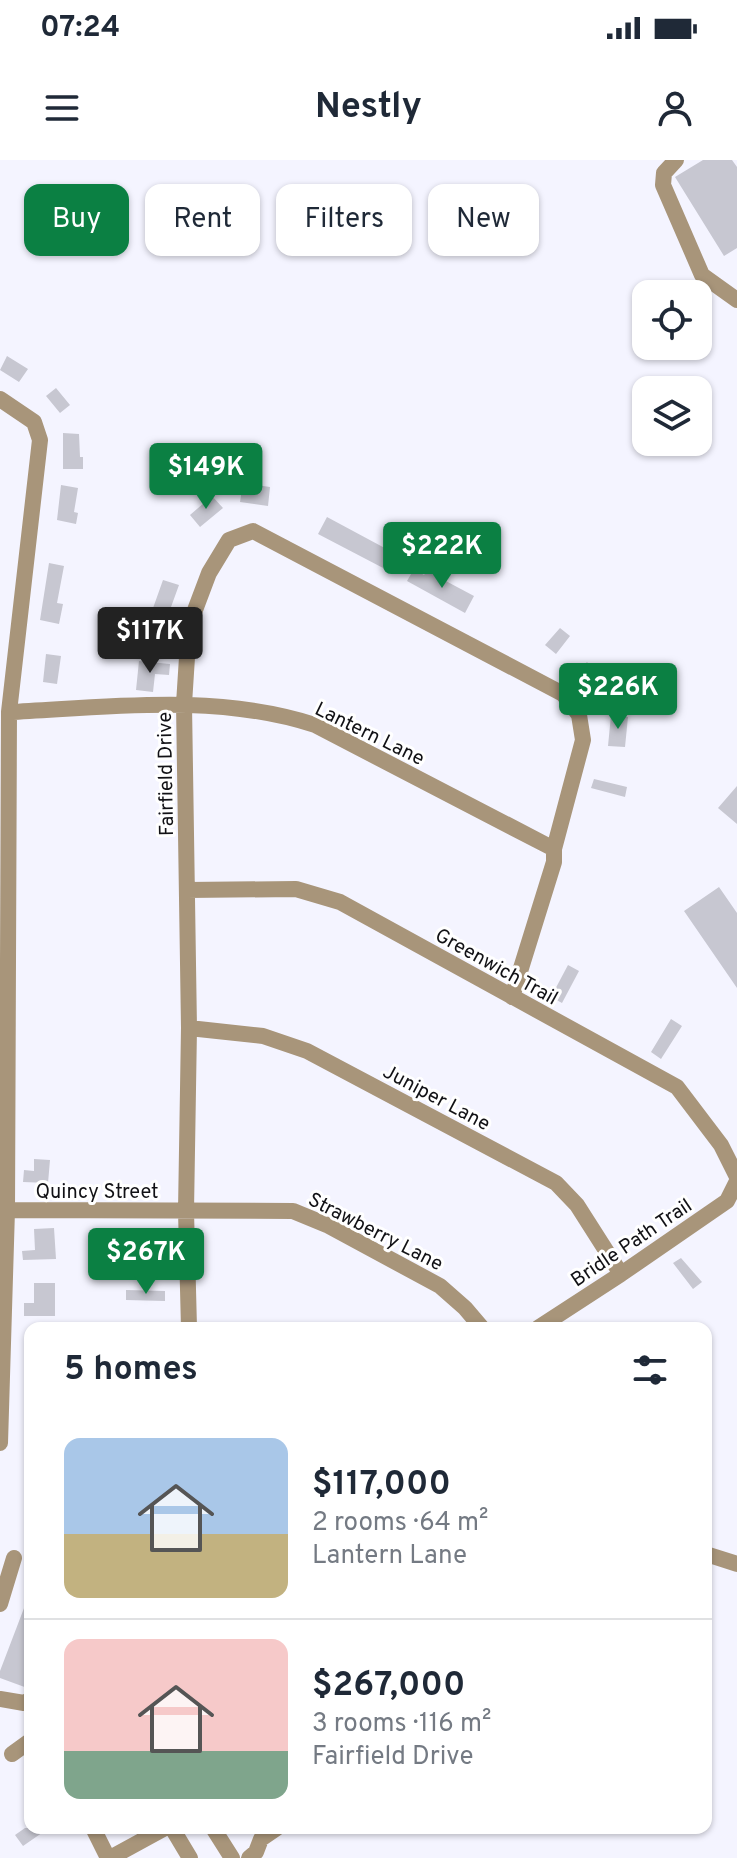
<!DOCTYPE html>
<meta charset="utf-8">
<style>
:root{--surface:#fff;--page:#f2f2f3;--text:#1f2937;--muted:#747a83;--line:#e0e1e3;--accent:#0b8043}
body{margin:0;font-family:Overpass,sans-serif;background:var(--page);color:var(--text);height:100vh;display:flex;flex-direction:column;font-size:30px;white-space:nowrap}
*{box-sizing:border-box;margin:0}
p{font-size:26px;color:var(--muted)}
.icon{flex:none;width:44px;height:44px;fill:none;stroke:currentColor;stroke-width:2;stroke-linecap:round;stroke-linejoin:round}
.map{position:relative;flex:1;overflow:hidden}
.sheet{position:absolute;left:24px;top:1162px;width:688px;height:512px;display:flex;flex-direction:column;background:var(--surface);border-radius:16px;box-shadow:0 2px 6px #0004}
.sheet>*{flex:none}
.guide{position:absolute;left:24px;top:24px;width:690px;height:72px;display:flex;gap:16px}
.tools{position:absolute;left:632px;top:120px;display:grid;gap:16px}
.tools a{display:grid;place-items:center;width:80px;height:80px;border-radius:16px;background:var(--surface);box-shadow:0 2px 6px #0004;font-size:40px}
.price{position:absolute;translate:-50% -68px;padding:0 18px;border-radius:8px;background:var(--accent);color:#fff;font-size:26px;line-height:52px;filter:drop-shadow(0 2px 4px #0008)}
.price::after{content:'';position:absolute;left:50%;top:48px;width:24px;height:18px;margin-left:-12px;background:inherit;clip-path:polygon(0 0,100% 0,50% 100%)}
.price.active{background:#222;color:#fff}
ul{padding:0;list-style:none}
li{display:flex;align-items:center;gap:24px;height:200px;padding:0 40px}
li+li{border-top:2px solid var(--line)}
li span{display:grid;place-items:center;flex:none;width:224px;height:160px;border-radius:16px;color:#555}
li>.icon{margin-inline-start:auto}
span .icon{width:96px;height:96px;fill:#fffc;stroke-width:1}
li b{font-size:34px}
h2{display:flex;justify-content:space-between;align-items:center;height:96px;padding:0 40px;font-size:34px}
.chip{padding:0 28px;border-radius:16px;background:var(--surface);box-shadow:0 2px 6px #0004;font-size:28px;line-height:72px}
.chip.active{background:var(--accent);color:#fff}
.status{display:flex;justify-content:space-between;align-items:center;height:56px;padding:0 40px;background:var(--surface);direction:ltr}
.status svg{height:22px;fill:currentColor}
header{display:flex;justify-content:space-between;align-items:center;height:104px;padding:0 40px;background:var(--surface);font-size:36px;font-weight:700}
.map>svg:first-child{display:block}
.building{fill:#c7c7d1}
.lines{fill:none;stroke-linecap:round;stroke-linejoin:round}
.minor{stroke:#a8957a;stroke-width:16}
.labels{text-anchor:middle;stroke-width:6;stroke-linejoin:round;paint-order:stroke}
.street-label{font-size:20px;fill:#111115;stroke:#fff}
</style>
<div class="status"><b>07:24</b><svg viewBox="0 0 49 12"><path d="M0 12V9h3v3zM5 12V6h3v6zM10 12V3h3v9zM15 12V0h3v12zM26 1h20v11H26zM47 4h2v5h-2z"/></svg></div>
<header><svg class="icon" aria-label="menu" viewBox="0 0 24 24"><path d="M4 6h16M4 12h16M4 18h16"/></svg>Nestly<svg class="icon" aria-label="person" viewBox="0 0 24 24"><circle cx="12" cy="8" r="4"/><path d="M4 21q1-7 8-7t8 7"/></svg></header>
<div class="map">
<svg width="737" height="1698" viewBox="0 0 737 1698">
<rect width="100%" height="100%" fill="#f4f4ff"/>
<path class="building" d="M703,0H732L737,7V88L724,96L675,17Z
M7,196L28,209L19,222L0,210Z
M56,228L70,245L60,253L46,236Z
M63,273L79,274L80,297H83V309H63Z
M243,323L270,327L268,346L240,342Z
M61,325L78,328L74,352L78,353L76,364L57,360Z
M212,336L223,348L200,367L190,355Z
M327,357L394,393L385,409L318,374Z
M49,403L64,406L57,443L63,444L59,464L40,460Z
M414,409L424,415L427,411L474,436L465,453L407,421Z
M163,420L179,425L163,469L147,465Z
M560,468L570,476L556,494L545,485Z
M46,494L61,496L57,524L43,522Z
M139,501L170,504L169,515L155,514L153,532L136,530Z
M587,502L596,512L599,508L610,519L596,532L577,512Z
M611,555L628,557L625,587L608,586Z
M594,619L627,627L625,637L591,628Z
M737,626V664L718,648Z
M719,727L737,753V828L684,751Z
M568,805L579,811L562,843L551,837Z
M671,859L682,866L661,899L651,892Z
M34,999L50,1000L48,1023L23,1022L24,1010L34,1011Z
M54,1068L56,1099L23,1100L22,1091L35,1090L34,1069Z
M145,1070L147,1107H135L133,1071Z
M681,1098L702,1122L693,1129L673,1103Z
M34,1123H55V1156H24V1143H34Z
M126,1130L165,1131V1141L126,1140Z
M29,1435H30V1529L0,1518V1511Z
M25,1668H49L23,1686L15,1675Z"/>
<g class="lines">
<path class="minor" d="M676,0L664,13L663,25L702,115L737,140
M0,239L34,262L40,280L9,552L7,1050L0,1283
M9,552C110,547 217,533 315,565L554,689
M187,730L296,729L340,742L677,927L721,985L737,1017
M189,868L263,876L307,891L556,1023L577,1045L621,1114
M7,1050L293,1051L327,1065L440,1126L465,1148L482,1168
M189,1168L186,1051L189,868L184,544L189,466L209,413L229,380L253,371L563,534L579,555L583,580L554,689V702L512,837
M538,1168L621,1114L727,1041L737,1021
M706,1394L737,1404
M0,1444L14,1398
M0,1539L24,1543L30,1540
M12,1594L30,1581
M93,1668L108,1698
M172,1668L190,1698
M213,1668L232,1698
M110,1698L165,1668
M249,1698L256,1692L261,1679L277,1668"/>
</g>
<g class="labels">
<g class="street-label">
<text transform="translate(370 573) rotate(26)" y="7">Lantern Lane</text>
<text transform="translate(165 614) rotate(-91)" y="7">Fairfield Drive</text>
<text transform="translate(497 806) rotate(29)" y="7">Greenwich Trail</text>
<text transform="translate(437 937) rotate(28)" y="7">Juniper Lane</text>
<text x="97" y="1038">Quincy Street</text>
<text transform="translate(376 1071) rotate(27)" y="7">Strawberry Lane</text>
<text transform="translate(631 1082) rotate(-34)" y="7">Bridle Path Trail</text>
</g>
</g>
</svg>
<div class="tools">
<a><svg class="icon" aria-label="locate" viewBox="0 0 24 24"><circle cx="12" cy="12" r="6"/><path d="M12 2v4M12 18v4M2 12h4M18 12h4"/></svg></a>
<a><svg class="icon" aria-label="layers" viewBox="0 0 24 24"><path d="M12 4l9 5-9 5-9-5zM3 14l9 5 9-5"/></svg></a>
</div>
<b class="price" style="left:206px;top:351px">$149K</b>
<b class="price" style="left:442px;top:430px">$222K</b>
<b class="price active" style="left:150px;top:515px">$117K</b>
<b class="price" style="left:618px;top:571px">$226K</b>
<b class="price" style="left:146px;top:1136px">$267K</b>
<div class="guide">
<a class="chip active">Buy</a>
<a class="chip">Rent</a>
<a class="chip">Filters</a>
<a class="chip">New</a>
</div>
<section class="sheet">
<h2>5 homes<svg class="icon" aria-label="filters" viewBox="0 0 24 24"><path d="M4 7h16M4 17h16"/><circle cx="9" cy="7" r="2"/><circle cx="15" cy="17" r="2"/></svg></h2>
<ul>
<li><span style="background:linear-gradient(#a9c7e8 60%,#c2b280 0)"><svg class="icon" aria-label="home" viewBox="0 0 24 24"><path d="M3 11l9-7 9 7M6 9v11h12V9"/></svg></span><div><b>$117,000</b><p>2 rooms · 64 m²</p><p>Lantern Lane</p></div></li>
<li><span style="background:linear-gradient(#f6c9c9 70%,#7fa58c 0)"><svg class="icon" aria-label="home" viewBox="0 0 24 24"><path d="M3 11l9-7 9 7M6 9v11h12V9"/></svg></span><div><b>$267,000</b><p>3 rooms · 116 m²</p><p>Fairfield Drive</p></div></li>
</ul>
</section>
</div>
